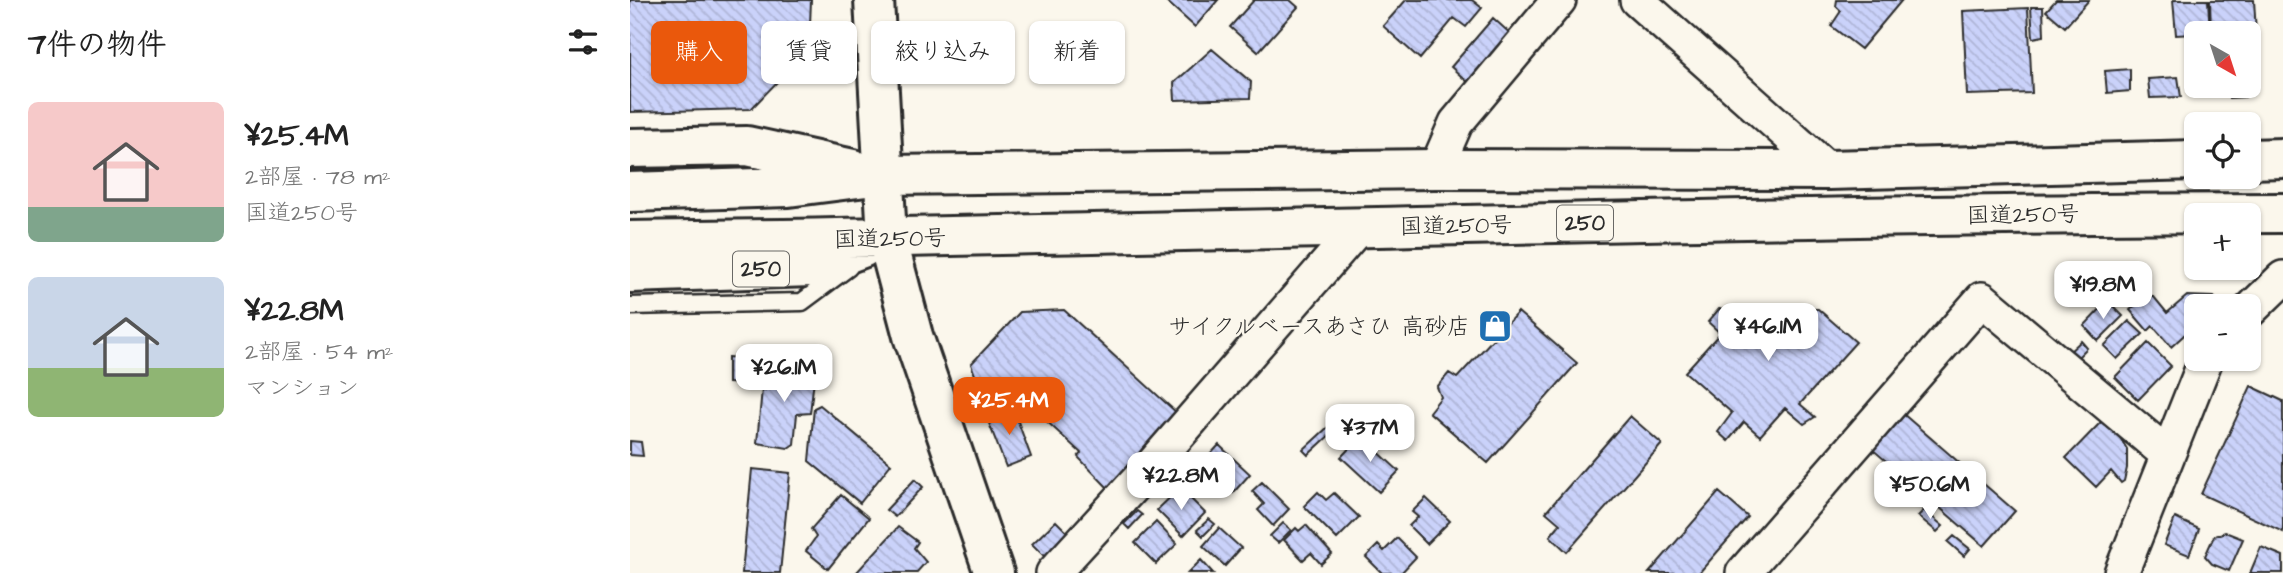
<!DOCTYPE html>
<html lang="ja">
<meta charset="utf-8">
<style>
:root{--surface:#fff;--page:#f6f6f6;--text:#222;--muted:#767676;--accent:#ea580c}
body{margin:0;font-family:"Architects Daughter","Klee One",sans-serif;background:var(--page);color:var(--text);height:100vh;display:flex;flex-direction:column;font-size:26px;white-space:nowrap}
*{box-sizing:border-box;margin:0}
p{font-size:23px;color:var(--muted)}
.icon{flex:none;width:38px;height:38px;fill:none;stroke:currentColor;stroke-width:2;stroke-linecap:round;stroke-linejoin:round}
.map{position:relative;flex:1;overflow:hidden}
.drawer{display:flex;flex-direction:column;background:var(--surface);width:630px}
.drawer>*{flex:none}
.hud{position:absolute;left:21px;top:21px;width:665px;height:63px;display:flex;gap:14px}
.needle{width:46px;rotate:141deg}
.buttons{position:absolute;left:1554px;top:21px;display:grid;gap:14px}
.buttons a{display:grid;place-items:center;width:77px;height:77px;border-radius:10px;background:var(--surface);box-shadow:0 2px 5px #0004;font-size:35px}
.price{position:absolute;translate:-50% -60px;padding:0 16px;border-radius:14px;background:#fff;color:#222;font-size:23px;line-height:46px;filter:drop-shadow(0 2px 4px #0008)}
.price::after{content:'';position:absolute;left:50%;top:42px;width:21px;height:16px;margin-left:-10px;background:inherit;clip-path:polygon(0 0,100% 0,50% 100%)}
.price.active{background:var(--accent);color:#fff}
ul{padding:0;list-style:none}
li{display:flex;align-items:center;gap:21px;height:175px;padding:0 28px}
li span{display:grid;place-items:center;flex:none;width:196px;height:140px;border-radius:10px;color:#555}
li>.icon{margin-inline-start:auto}
span .icon{width:84px;height:84px;fill:#fffc;stroke-width:1}
li b{font-size:30px}
h2{display:flex;justify-content:space-between;align-items:center;height:84px;padding:0 28px;font-size:30px}
.chip{padding:0 24px;border-radius:10px;background:var(--surface);box-shadow:0 2px 5px #0004;font-size:24px;line-height:63px}
.chip.active{background:var(--accent);color:#fff}
main{display:flex;flex:1;min-height:0}
.map>svg:first-child{display:block}
.building{fill:url(#building-back-hatch);stroke:#2b2b2b;stroke-width:2}
.lines{fill:none;stroke-linecap:round;stroke-linejoin:round}
.lane-casing{stroke:#2b2b2b;stroke-width:21}
.street-casing{stroke:#2b2b2b;stroke-width:38}
.secondary-casing{stroke:#2b2b2b;stroke-width:44}
.highway-casing{stroke:#2b2b2b;stroke-width:44}
.lane{stroke:#fbf7ec;stroke-width:16}
.street{stroke:#fbf7ec;stroke-width:33}
.secondary{stroke:#fbf7ec;stroke-width:38}
.highway{stroke:#fbf7ec;stroke-width:38}
.labels{text-anchor:middle;stroke-width:5;stroke-linejoin:round;paint-order:stroke}
.shield{fill:#fbf7ec;stroke:#696865;stroke-width:2}
.shield-label{font-size:21px;font-weight:bold;fill:#2b2b2b}
.street-label{font-size:23px;fill:#2b2b2b;stroke:#fbf7ec}
.poi-label{font-size:23px;fill:#2b2b2b;stroke:#fbf7ec;text-anchor:end}
</style>
<main>
<section class="drawer">
<h2>7件の物件<svg class="icon" aria-label="filters" viewBox="0 0 24 24"><path d="M4 7h16M4 17h16"/><circle cx="9" cy="7" r="2"/><circle cx="15" cy="17" r="2"/></svg></h2>
<ul>
<li><span style="background:linear-gradient(#f6c9c9 75%,#7fa58c 0)"><svg class="icon" aria-label="home" viewBox="0 0 24 24"><path d="M3 11l9-7 9 7M6 9v11h12V9"/></svg></span><div><b>¥25.4M</b><p>2部屋 · 78 m²</p><p>国道250号</p></div></li>
<li><span style="background:linear-gradient(#c9d6e8 65%,#8fb573 0)"><svg class="icon" aria-label="home" viewBox="0 0 24 24"><path d="M3 11l9-7 9 7M6 9v11h12V9"/></svg></span><div><b>¥22.8M</b><p>2部屋 · 54 m²</p><p>マンション</p></div></li>
</ul>
</section>
<div class="map">
<svg width="1653" height="573" viewBox="0 0 1653 573">
<defs>
<pattern id="building-back-hatch" width="6" height="6" patternUnits="userSpaceOnUse" patternTransform="scale(1.75)"><rect width="6" height="6" fill="#cad2fa"/><path d="M-1 5l2 2M0 0l6 6M5-1l2 2" fill="none" stroke="#aeb4d6"/></pattern>
</defs>
<rect width="100%" height="100%" fill="#fbf7ec"/>
<filter id="ink" filterUnits="userSpaceOnUse"><feTurbulence type="fractalNoise" baseFrequency=".0143" numOctaves="2"/><feDisplacementMap in="SourceGraphic" scale="14" xChannelSelector="R" yChannelSelector="G"/><feConvolveMatrix kernelMatrix="1 2 1 2 8 2 1 2 1" color-interpolation-filters="sRGB"/></filter>
<g filter="url(#ink)">
<path class="building" d="M0,0H181L179,49L121,109L0,112Z
M535,0H588L565,27Z
M624,0H660L668,7L628,52L600,27Z
M776,0H842L852,8L836,27L824,18L790,59L753,26Z
M1207,0H1272L1231,49L1201,26L1211,11L1206,6Z
M1426,0H1459L1435,27L1416,11Z
M1543,0H1578L1580,33L1546,35Z
M1580,0H1624L1626,33H1581Z
M1401,7H1413L1414,36L1403,38Z
M1398,8L1402,93L1337,95L1333,11Z
M863,18L883,36L841,85L821,67Z
M1619,34H1625L1622,78L1619,79Z
M582,49L621,82L620,98L545,100L544,83Z
M1500,69V91L1477,93L1475,71Z
M1548,77L1551,97L1520,98L1518,79Z
M1600,86H1614L1615,97L1599,98Z
M1557,296L1584,297L1590,304L1587,306H1566V324L1541,347L1523,326L1518,331L1500,310L1515,297H1524L1537,313Z
M1478,301L1493,316L1468,341L1454,326Z
M1089,309H1188L1226,342L1170,404L1185,417L1174,424L1155,408L1130,436L1114,422L1098,441L1088,432L1102,413L1055,372L1090,333L1078,322Z
M434,310L547,413L478,488L448,457L451,453L385,392L379,400L356,405L341,364L390,312Z
M888,312L947,363L858,463L799,412L811,397L807,387L819,373L827,378Z
M1499,321L1513,334L1487,359L1474,346Z
M1451,341L1457,348L1445,360L1438,353Z
M1518,343L1541,366L1508,400L1485,377Z
M98,357L137,361L135,385L98,383Z
M138,362L185,371L180,413L167,414L164,444L158,448L127,443L132,389L135,390Z
M1621,386L1653,401V532L1571,494Z
M190,405L261,464L230,503L179,461L184,408Z
M383,408L401,457L376,467L357,418Z
M1272,413L1385,511L1354,546L1241,448Z
M1000,416L1032,444L937,552L920,536L930,524L916,512Z
M1472,421L1489,436L1497,449V468L1494,481L1491,483L1481,471L1466,487L1436,458Z
M698,427L703,432L678,455L673,450Z
M731,436L769,471L749,492L711,457Z
M0,441L11,442L13,456L0,455Z
M589,445L620,474L603,493L595,486L592,489L568,468Z
M122,469L160,473L150,573H112Z
M1257,477L1278,495L1271,501L1251,483Z
M285,479L293,487L265,517L256,510Z
M632,482L659,509L643,526L628,510L634,504L622,491Z
M550,488L575,513L553,536L527,510Z
M688,492L696,500L704,493L729,517L707,539L674,506Z
M1089,492L1118,517L1069,573H1019Z
M211,495L239,518L198,569L176,551L186,537L181,529Z
M796,498L820,521L797,544L779,526L788,517L782,512Z
M1294,510L1313,526L1307,532L1288,516Z
M507,511L512,515L499,529L494,524Z
M1545,518L1569,529L1559,555L1534,545Z
M579,519L585,524L573,536L567,530Z
M426,521L441,536L417,559L402,544Z
M526,522L547,544L526,564L505,543Z
M653,523L661,530L648,543L640,536Z
M676,525L702,554L691,564L681,553L673,560L654,540L666,528L669,531Z
M268,527L288,542L284,548L296,562L286,573H226Z
M589,528L611,548L595,566L573,546Z
M1595,532L1613,539L1599,571L1582,564L1575,556L1584,536Z
M1324,536L1340,549L1334,556L1318,542Z
M767,538L786,557L771,573H752L736,557L748,545L754,551Z
M1631,547L1653,556V573H1620Z
M571,560L583,573H558Z"/>
<g class="lines">
<g class="lane-casing">
<path id="lane" d="M0,306L172,302L219,267"/>
</g>
<g class="street-casing">
<path id="street" d="M1007,0L1198,170
M806,169L826,123L929,0
M1619,311L1653,278
M423,573L523,464L729,227
M1113,573L1352,299L1537,454
M1491,573L1576,359"/>
</g>
<g class="secondary-casing">
<path id="secondary" d="M244,0L257,238L283,336L364,573"/>
</g>
<g class="highway-casing">
<path id="highway" d="M0,148L117,146L223,169
M1619,159L1653,158
M0,192L158,187L252,175L806,169L1198,170L1566,160
M0,241C551,235 1102,214 1653,213
M0,273L181,267L232,248"/>
</g>
<use href="#lane" class="lane"/>
<use href="#street" class="street"/>
<use href="#secondary" class="secondary"/>
<use href="#highway" class="highway"/>
</g>
</g>
<defs>
<g id="shop-square" transform="scale(1.75)"><rect x="-9" y="-9" width="18" height="18" rx="4" fill="#1f6fb2" stroke="#fbf7ec"/><path d="M-5-2.5h2.3a2.7 3.5 0 0 1 5.4 0H5L5.5 6h-11ZM-1.5-2.5h3a1.5 2.3 0 0 0-3 0Z" fill="#fff"/></g>
</defs>
<g fill-rule="evenodd">
<use href="#shop-square" x="865" y="326"/>
</g>
<g class="labels">
<g class="shield">
<rect x="927" y="205.5" width="56" height="35" rx="5"/>
<rect x="103" y="251.5" width="56" height="35" rx="5"/>
</g>
<g class="shield-label">
<text x="955" y="230">250</text>
<text x="131" y="276">250</text>
</g>
<g class="street-label">
<text transform="translate(1393 214) rotate(-1)" y="8">国道250号</text>
<text transform="translate(826 225) rotate(-1)" y="8">国道250号</text>
<text transform="translate(260 238) rotate(-1)" y="8">国道250号</text>
</g>
<g class="poi-label">
<text x="840" y="334">サイクルベースあさひ 高砂店</text>
</g>
</g>
</svg>
<div class="buttons">
<a><svg class="needle" viewBox="-14 -14 28 28"><path d="M0-13l5 13h-10z" fill="#e53935"/><path d="M0 13l5-13h-10z" fill="#767676"/></svg></a>
<a><svg class="icon" aria-label="locate" viewBox="0 0 24 24"><circle cx="12" cy="12" r="6"/><path d="M12 2v4M12 18v4M2 12h4M18 12h4"/></svg></a>
<a>+</a>
<a>−</a>
</div>
<b class="price" style="left:1473px;top:321px">¥19.8M</b>
<b class="price" style="left:1138px;top:363px">¥46.1M</b>
<b class="price" style="left:154px;top:404px">¥26.1M</b>
<b class="price active" style="left:379px;top:437px">¥25.4M</b>
<b class="price" style="left:740px;top:464px">¥37M</b>
<b class="price" style="left:551px;top:512px">¥22.8M</b>
<b class="price" style="left:1300px;top:521px">¥50.6M</b>
<div class="hud">
<a class="chip active">購入</a>
<a class="chip">賃貸</a>
<a class="chip">絞り込み</a>
<a class="chip">新着</a>
</div>
</div>
</main>
